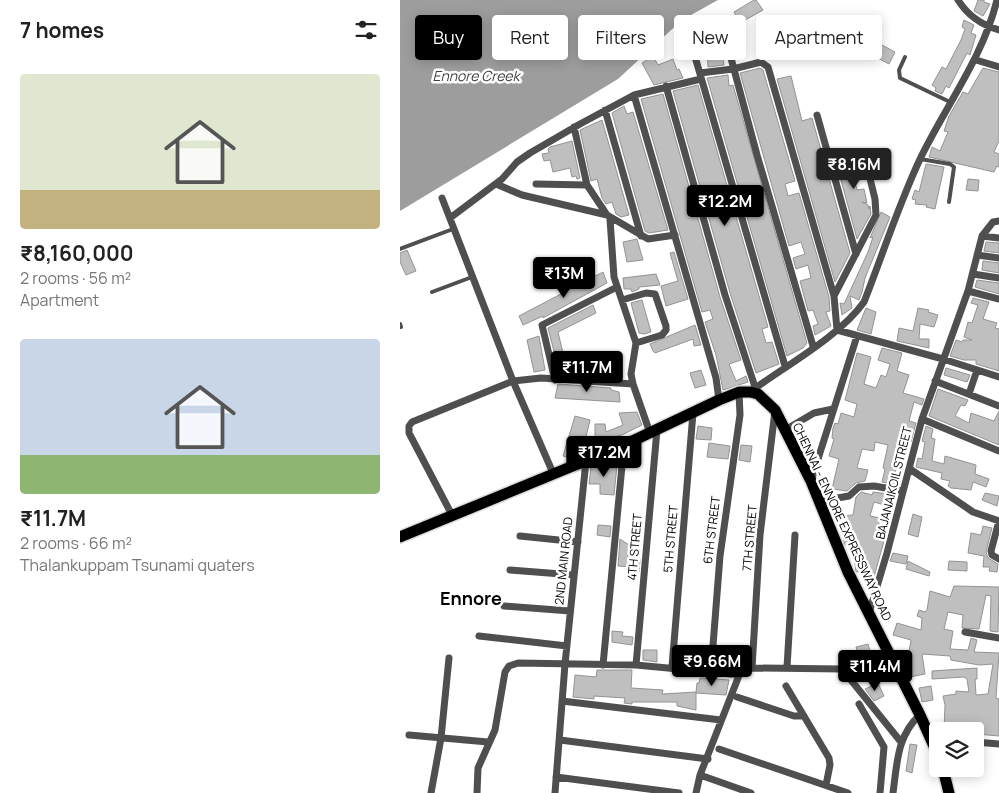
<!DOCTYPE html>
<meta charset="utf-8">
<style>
:root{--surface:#fff;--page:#f2f2f2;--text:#222;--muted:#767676;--accent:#000}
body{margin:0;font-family:Manrope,sans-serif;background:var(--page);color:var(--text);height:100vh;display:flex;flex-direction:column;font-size:19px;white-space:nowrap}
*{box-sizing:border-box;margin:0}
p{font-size:16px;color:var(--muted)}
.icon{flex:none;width:28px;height:28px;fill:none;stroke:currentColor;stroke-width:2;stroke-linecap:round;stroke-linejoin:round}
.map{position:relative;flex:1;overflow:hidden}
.sheet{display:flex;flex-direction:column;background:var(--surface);width:400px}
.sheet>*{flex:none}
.guide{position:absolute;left:15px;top:15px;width:475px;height:45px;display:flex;gap:10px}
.fabs{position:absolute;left:529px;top:722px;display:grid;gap:10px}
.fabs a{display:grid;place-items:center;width:55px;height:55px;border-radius:5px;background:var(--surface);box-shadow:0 2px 12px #0003;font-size:25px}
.price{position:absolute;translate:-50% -42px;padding:0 11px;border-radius:5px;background:var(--accent);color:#fff;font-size:16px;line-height:32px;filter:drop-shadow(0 1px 2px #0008)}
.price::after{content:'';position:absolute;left:50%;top:30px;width:15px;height:11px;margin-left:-8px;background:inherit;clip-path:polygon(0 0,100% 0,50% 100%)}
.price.selected{background:#222;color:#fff}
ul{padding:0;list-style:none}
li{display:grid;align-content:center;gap:10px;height:265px;padding:0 20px}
li span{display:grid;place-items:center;height:155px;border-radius:5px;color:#555}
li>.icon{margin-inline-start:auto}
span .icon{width:90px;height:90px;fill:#fffc;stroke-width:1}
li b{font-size:21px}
h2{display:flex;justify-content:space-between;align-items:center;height:60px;padding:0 20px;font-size:21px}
.tag{padding:0 18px;border-radius:5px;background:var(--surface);box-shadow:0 2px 12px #0003;font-size:18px;line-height:45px}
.tag.selected{background:var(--accent);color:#fff}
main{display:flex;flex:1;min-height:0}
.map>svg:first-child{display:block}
.water{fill:#9d9d9d}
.building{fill:#bfbfbf;stroke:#939393}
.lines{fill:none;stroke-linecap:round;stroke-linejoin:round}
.primary-casing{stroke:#dbdbdb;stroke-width:14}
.lane{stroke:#4f4f4f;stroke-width:4}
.street{stroke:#4f4f4f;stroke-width:7}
.primary{stroke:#000;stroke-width:11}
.labels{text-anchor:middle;stroke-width:5;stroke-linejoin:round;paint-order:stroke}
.street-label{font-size:12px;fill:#000;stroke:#fff}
.water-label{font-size:14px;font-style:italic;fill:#3e3e3e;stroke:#fff}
.district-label{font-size:18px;font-weight:bold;fill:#000;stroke:#fff}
</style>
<main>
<section class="sheet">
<h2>7 homes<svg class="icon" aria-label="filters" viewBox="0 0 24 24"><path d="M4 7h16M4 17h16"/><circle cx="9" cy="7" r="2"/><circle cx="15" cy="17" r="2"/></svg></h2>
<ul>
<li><span style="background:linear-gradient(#dfe7d0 75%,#c2b280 0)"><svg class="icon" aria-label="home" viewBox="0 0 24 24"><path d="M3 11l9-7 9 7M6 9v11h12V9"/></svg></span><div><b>₹8,160,000</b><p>2 rooms · 56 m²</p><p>Apartment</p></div></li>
<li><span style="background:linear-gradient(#c9d6e8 75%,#8fb573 0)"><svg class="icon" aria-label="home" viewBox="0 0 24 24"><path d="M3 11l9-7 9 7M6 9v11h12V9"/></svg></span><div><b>₹11.7M</b><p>2 rooms · 66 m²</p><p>Thalankuppam Tsunami quaters</p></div></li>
</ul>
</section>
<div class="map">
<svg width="599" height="793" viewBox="0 0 599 793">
<rect width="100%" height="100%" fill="#fff"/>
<path class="water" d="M0,0H318L282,20L218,79L0,211Z"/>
<path class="building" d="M354,0H356L363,10L340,23L334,12Z
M578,0H584V2L590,4L583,16L574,11Z
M564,20L574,25L571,33L576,35L570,55L567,53L549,88L546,86L542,94L535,91L536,88L532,85L542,67L546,69L561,40L565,29L562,27Z
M480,44L495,52L489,64L474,56Z
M322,48L324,65L308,67L307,51Z
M253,56L258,65L273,59L277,70L279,69L283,78L254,85L242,63Z
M360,68L363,70L395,181L385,184L388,196L399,193L429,297L430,311L426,312L431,326L415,335L413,326L418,324L413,310L408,311L400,281L411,278L408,265L396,269L393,258L405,254L401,242L389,246L340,73Z
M583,68L599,72V141L594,152L599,154V167L597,166L594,172L529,157L532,147L540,151L548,132L544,131L549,116L563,92L568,94Z
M328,75L329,86L333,85L407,343L403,348L387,356L307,78Z
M391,76L402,121L412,118L450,253L435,282L377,79Z
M298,85L368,327L362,329L366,343L372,342L379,364L356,373L330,293L273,91Z
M263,94L320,297L341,360L329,364L336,381L346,376L348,382L323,390L316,355L305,322L313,319L310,310L302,312L241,99Z
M224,106L227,114L233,112L268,230L249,233L245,231L212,113Z
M202,120L229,215L221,217L216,214L212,202L206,204L202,198L197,179L191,181L180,130Z
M172,141L180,178L177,179L176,176L172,177L170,168L153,172L150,160L144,161L142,154L149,153L148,149L150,147Z
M459,152L464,175L454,178L457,190L464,189L467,203L462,202L468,205L469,209L470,206L471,214L457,239L435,158Z
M526,164L544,167L535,209L526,207L527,205L515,204L516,200L512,199L515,190L519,192Z
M568,179L579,180L578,191L566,190Z
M481,212L490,217L465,278L462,292L459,300L450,296L452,308L442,315L440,303L444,304L468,252L473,237L470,238Z
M237,239L243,260L227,262L223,242Z
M586,242L599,243V253L584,251Z
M7,250L16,271L6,275L0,262V253Z
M274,252L288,299L266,306L261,286L278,281L270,253Z
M583,261L599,263V273L582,270Z
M203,272L207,283L143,318V316L123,325L119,316Z
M256,274L260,285L239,287V289L232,292L231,289H224L223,278Z
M577,280L599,283V294L575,287Z
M573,298L589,302L583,319L597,323L595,328L599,329V371L576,364V360H564L550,356L556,340L562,342L563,340H572L564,337L568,322L572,323L578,305L571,303Z
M242,300L251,332L244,334L239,333L231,303Z
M193,305L196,313L158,332L166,366L211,369V377L159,374L158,359H156L148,328Z
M466,308L476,312L471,334L457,330Z
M518,308L529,310L528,312L538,315L534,327L520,324L519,339H529V348L497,341L499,328L513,331Z
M295,325L301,345L294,346L293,339L255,353L253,351L250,344Z
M139,336L145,370L134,372L127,340Z
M482,348L502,353L497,371L509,375L503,393L524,399L522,405L514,402L509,421L516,423L511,442L502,439L493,484L482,482L485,469L483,468L488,445L475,442L474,451L462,449L457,468L468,470L465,481L456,483L447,491L432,489L439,459L429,456L434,439L432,438L433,428L435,423L438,424L441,413L454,417L457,404L445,400L457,353L471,357L464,384L476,388L481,375L486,377L490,364L478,360Z
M546,368L570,375L567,382L544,375Z
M301,370L306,385L295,388L290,373Z
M158,384L211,388V390L219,392L220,402L155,398Z
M538,389L568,400L565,406L561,405L555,416L569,423L571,413L594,421L599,411V445L529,416Z
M237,412L242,425L222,435L206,438V443L195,444V424H205L206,432L223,425L219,413Z
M175,416L190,420L183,450L173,448L170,458L163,456Z
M298,426L312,428L311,440L296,439Z
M526,426L533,429L531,438L535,439L532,461L544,464L545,456L576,465L575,474L589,479L586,487L573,482L571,490L551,488L548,486L550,481L541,479L542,473L516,467L518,458L522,459L525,442L522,441Z
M309,443L330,446L328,459L307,457Z
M341,445L352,446L350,462L339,460Z
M204,465L217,466L214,495L200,494V484H189L191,467Z
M461,492L472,495L473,492L497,495L496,499L490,498L488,506L474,502L470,516L480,518L478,528L487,530L474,577L469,576L470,571L456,572L454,557H458V545H445L443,538L440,516L453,515L456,497Z
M585,493L599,496L597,506L582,500Z
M513,514L522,517L518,537L508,534Z
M198,525L211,526L210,537L197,535Z
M583,526L592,528L586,552L588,558L598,564L597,572L589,571L590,567H583L584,556L568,553L571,533L581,535Z
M220,539L229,545L228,557L240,559L239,572L230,571L231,567L218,566Z
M493,553L508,556L506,564L490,561Z
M508,561L530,572L529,576L506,569Z
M549,561L567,562V571L548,570Z
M554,586L599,587L598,632L590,631L591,596L586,595L579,629L562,628L563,615L548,612L544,629L553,631L550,649L568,650L571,638L577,640L574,652L599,653L596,698L599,699V736L577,734L575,731L544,730L545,705L543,696L556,694V691L569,692L567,679L564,677L532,679V671L577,668V679H575L576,695L588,694L593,664L579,665L551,660L550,656L522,654L525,674L510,677L507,662L511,640L493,635L497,623L521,630L522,618L517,616L519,610L525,612L527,610L530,591L550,597Z
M212,631L223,632L222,636L233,637L232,645L212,642Z
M468,644L471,654L459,658L456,647Z
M243,650H257V662L243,660Z
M197,670H232L231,688L263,690L262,694L296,692V710L277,706V702H232V704L224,703L225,698L194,696V699L173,697L175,675L196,677Z
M300,678L329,680L326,695L296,693L297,683H299Z
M478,683L484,696L474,701L465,689Z
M531,686L533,700L522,702L519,688Z
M510,744L517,745L512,773L506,771Z"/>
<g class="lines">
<g class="primary-casing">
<path id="primary" d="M0,537L224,445L319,400L339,392H350L358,394L375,410L411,481L448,572L520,715L538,755
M543,769L549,793"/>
</g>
<path class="lane" d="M505,57L499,70L500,78L550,102
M520,159L550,164L554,167L549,202
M0,249L53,229
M32,292L72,277
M0,324L1,327"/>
<path class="street" d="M558,0C568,16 581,25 599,30
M576,60L599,67
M300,73L333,69L361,62L368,67L434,296L437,330L543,359L599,377
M266,86L325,295L355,387
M234,95L316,378L319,400
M205,110L241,236
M417,115L456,254
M174,127L187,185
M96,184L122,195L207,215L248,239L275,235
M136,184L187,185L207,215
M42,198L113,381L153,473
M50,218L102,179L117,162L130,153L180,124L234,95L301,79
M210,219L214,277L236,343L231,374L233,384L250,433
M582,236L599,238
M577,255L599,258
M573,274L599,278
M568,291L599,299
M434,296L476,215L475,199L464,154
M222,300L246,293L255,294L266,326V330L262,335L236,343
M385,366L291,43L294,32C306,30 322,36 328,47L357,155L413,346
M155,380L142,325L217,287
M535,381L599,406
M350,392C385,366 439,337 464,302C483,254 499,203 521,157C547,104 583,57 597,0
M569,394L577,370
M522,419L599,451
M385,430L414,413L433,409
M510,469L573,512L599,521
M411,481L457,336
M420,501L449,496L459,487L474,486L503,491
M52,515L9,433V426L12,422L113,381L141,378L233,384
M599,521L591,551L592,555L599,559
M120,536L178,542
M110,570L174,575
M104,606L170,611
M469,613L487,553L522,419L568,291L582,236L593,222L599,221
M565,632L599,638
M79,636L167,646
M203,665L224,445
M236,665L257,430
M272,667L293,413
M387,667L395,535
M352,668L360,535L375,411
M311,671L320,556L340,415L339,392
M386,686L429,758L430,765L426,785
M337,697L394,716H404
M162,701L321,720
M459,704L484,747L480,793
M9,735L88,742
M160,740L308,759
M575,742L599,744
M319,749L448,793
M300,775L351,793
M156,777L279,793
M31,793L41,738L49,658
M77,793L78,768L95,730L105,672L109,666L118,663L236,665L331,674L340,673L352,668L442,669L501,742
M155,793L165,664L186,461
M296,793L300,775L340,673
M493,793C497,764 497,735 520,715"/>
<use href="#primary" class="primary"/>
</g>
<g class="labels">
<g class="street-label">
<text transform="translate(494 483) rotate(-76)" y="4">BAJANAIKOIL STREET</text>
<text transform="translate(442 522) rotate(65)" y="4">CHENNAI - ENNORE EXPRESSWAY ROAD</text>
<text transform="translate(312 530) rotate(-83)" y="4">6TH STREET</text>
<text transform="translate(350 538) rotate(-85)" y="4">7TH STREET</text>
<text transform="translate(271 539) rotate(-85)" y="4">5TH STREET</text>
<text transform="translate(235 547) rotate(-85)" y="4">4TH STREET</text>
<text transform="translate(164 561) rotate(-84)" y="4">2ND MAIN ROAD</text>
</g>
<g class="water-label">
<text x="76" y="81">Ennore Creek</text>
</g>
<g class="district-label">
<text x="71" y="605">Ennore</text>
</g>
</g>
</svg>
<div class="fabs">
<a><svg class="icon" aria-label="layers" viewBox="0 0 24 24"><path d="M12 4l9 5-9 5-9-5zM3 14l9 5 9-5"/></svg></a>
</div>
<b class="price selected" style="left:454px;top:190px">₹8.16M</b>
<b class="price" style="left:325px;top:227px">₹12.2M</b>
<b class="price" style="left:164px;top:299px">₹13M</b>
<b class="price" style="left:187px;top:393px">₹11.7M</b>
<b class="price" style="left:204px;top:478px">₹17.2M</b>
<b class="price" style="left:312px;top:687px">₹9.66M</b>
<b class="price" style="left:475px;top:692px">₹11.4M</b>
<div class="guide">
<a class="tag selected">Buy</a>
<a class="tag">Rent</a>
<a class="tag">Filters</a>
<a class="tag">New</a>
<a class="tag">Apartment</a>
</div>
</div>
</main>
